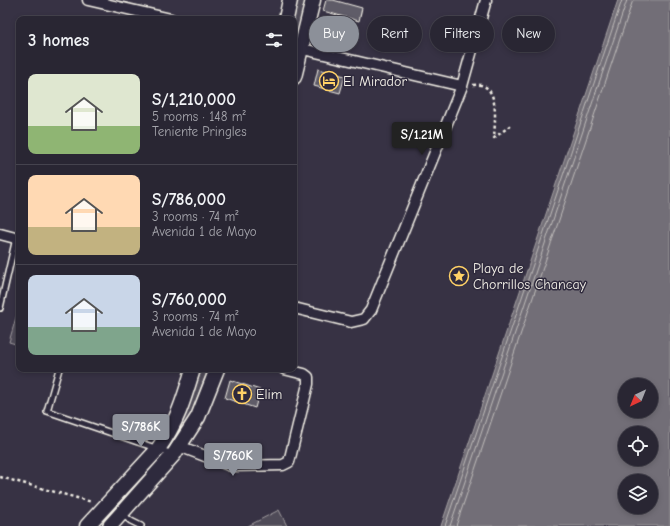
<!DOCTYPE html>
<meta charset="utf-8">
<style>
:root{--surface:#292633;--page:#312e3b;--text:#f1f3f6;--muted:#a5a5ac;--line:#45434e;--accent:#8c9099}
body{margin:0;font-family:"Comic Neue",sans-serif;background:var(--page);color:var(--text);height:100vh;display:flex;flex-direction:column;font-size:15px;white-space:nowrap}
*{box-sizing:border-box;margin:0}
p{font-size:13px;color:var(--muted)}
.icon{flex:none;width:22px;height:22px;fill:none;stroke:currentColor;stroke-width:2;stroke-linecap:round;stroke-linejoin:round}
.map{position:relative;flex:1;overflow:hidden}
.side{position:absolute;left:16px;top:16px;width:281px;height:356px;display:flex;flex-direction:column;background:var(--surface);border-radius:8px;box-shadow:0 2px 6px #0003,0 0 0 1px var(--line)}
.side>*{flex:none}
.guide{position:absolute;left:309px;top:16px;width:301px;height:36px;display:flex;gap:8px}
.needle{width:26px;rotate:223deg}
.buttons{position:absolute;left:618px;top:378px;display:grid;gap:8px}
.buttons a{display:grid;place-items:center;width:40px;height:40px;border-radius:50%;background:var(--surface);box-shadow:0 2px 6px #0003,0 0 0 1px var(--line);font-size:20px}
.price{position:absolute;translate:-50% -34px;padding:0 9px;border-radius:4px;background:var(--accent);color:#fff;font-size:13px;line-height:26px;filter:drop-shadow(0 1px 2px #0008)}
.price::after{content:'';position:absolute;left:50%;top:24px;width:12px;height:9px;margin-left:-6px;background:inherit;clip-path:polygon(0 0,100% 0,50% 100%)}
.price.on{background:#222;color:#fff}
ul{padding:0;list-style:none}
li{display:flex;align-items:center;gap:12px;height:100px;padding:0 12px}
li+li{border-top:1px solid var(--line)}
li span{display:grid;place-items:center;flex:none;width:112px;height:80px;border-radius:8px;color:#555}
li>.icon{margin-inline-start:auto}
span .icon{width:48px;height:48px;fill:#fffc;stroke-width:1}
li b{font-size:17px}
h2{display:flex;justify-content:space-between;align-items:center;height:48px;padding:0 12px;font-size:17px}
.chip{padding:0 14px;border-radius:18px;background:var(--surface);box-shadow:0 2px 6px #0003,0 0 0 1px var(--line);font-size:14px;line-height:36px}
.chip.on{background:var(--accent);color:#fff}
.map>svg:first-child{display:block}
.green{fill:#504b59;stroke:#a29ea0}
.water{fill:#726e77;stroke:#a6a2a4;fill-rule:evenodd}
.lines{fill:none;stroke-linecap:round;stroke-linejoin:round}
.shore{stroke:#c0bdbb;stroke-width:1}
.building{fill:#5f5c67;stroke:#f4f1e8}
.lane-casing{stroke:#f4f1e8;stroke-width:8}
.street-casing{stroke:#f4f1e8;stroke-width:13}
.secondary-casing{stroke:#f4f1e8;stroke-width:17}
.path{stroke:#f4f1e8;stroke-width:2.5;stroke-dasharray:3 3;stroke-linecap:butt}
.lane{stroke:#2f2a3d;stroke-width:5}
.street{stroke:#2f2a3d;stroke-width:10}
.secondary{stroke:#2f2a3d;stroke-width:14}
.labels{text-anchor:middle;stroke-width:3;stroke-linejoin:round;paint-order:stroke}
.poi-label{font-size:14px;fill:#f4f1e8;stroke:#2f2a3d;text-anchor:start}
</style>
<div class="map">
<svg width="670" height="526" viewBox="0 0 670 526">
<rect width="100%" height="100%" fill="#373244"/>
<filter id="ink" filterUnits="userSpaceOnUse"><feTurbulence type="fractalNoise" baseFrequency=".025" numOctaves="2"/><feDisplacementMap in="SourceGraphic" scale="8" xChannelSelector="R" yChannelSelector="G"/><feConvolveMatrix kernelMatrix="1 2 1 2 8 2 1 2 1" color-interpolation-filters="sRGB"/></filter>
<g filter="url(#ink)">
<path class="green" d="M296,0H307L298,38L294,40V19H292Z
M19,307V345L9,342Z
M202,369H208L189,420L174,444L171,441L184,417Z
M279,510L287,526H248Z"/>
<path class="water" d="M618,0H670V526H441ZM625,385H651V411H625ZM625,433H651V459H625ZM625,481H651V507H625Z"/>
<g class="lines">
<path class="shore" d="M445,526L622,0
M450,526L627,0
M456,526L633,0"/>
</g>
<path class="building" d="M326,0H333L362,8L359,21L323,11Z
M318,69L345,76L340,93L314,86Z
M230,380L260,390L255,408L225,398Z"/>
<g class="lines">
<g class="lane-casing">
<path id="lane" d="M0,308L16,238
M59,369L47,411L173,454
M122,514L131,521L141,526"/>
</g>
<g class="street-casing">
<path id="street" d="M88,0L171,19
M294,47L462,86
M0,234L19,239
M294,308L351,322L364,319L371,310L462,86L486,0
M179,446L231,466L283,465L289,462L308,384V377L304,374L284,369"/>
</g>
<g class="secondary-casing">
<path id="secondary" d="M286,19L290,0
M294,77L313,0
M87,526L158,449C177,423 184,399 193,369
M110,526L174,454L198,417L217,369"/>
</g>
<path class="path" d="M473,85C500,81 495,119 494,138L511,125
M0,477L92,502"/>
<use href="#lane" class="lane"/>
<use href="#street" class="street"/>
<use href="#secondary" class="secondary"/>
</g>
</g>
<defs>
<g id="hotel-ring" transform="scale(1)"><circle r="9.5" fill="#2f2a3d" stroke="#ffd166" stroke-width="1.5"/><path d="M-6-4.5h1.5V1H6V5H4.5V3h-9V5H-6ZM-4 0a1.8 1.8 0 1 1 3.6 0ZM.5 0V-2.5h3Q6-2.5 6 0Z" fill="#ffd166"/></g>
<g id="sight-ring" transform="scale(1)"><circle r="9.5" fill="#2f2a3d" stroke="#ffd166" stroke-width="1.5"/><path d="M0-6L1.8-2.2L6-1.7L2.9 1.2L3.7 5.4L0 3.3L-3.7 5.4L-2.9 1.2L-6-1.7L-1.8-2.2Z" fill="#ffd166"/></g>
<g id="church-ring" transform="scale(1)"><circle r="9.5" fill="#2f2a3d" stroke="#ffd166" stroke-width="1.5"/><path d="M-1.2-6h2.4v3.5h3.3v2.4h-3.3V6h-2.4V-.1h-3.3v-2.4h3.3Z" fill="#ffd166"/></g>
</defs>
<g fill-rule="evenodd">
<use href="#hotel-ring" x="329" y="81"/>
<use href="#sight-ring" x="459" y="276"/>
<use href="#church-ring" x="242" y="394"/>
</g>
<g class="labels">
<g class="poi-label">
<text x="343" y="86">El Mirador</text>
<text x="473" y="273">Playa de<tspan x="473" dy="16">Chorrillos Chancay</tspan></text>
<text x="256" y="399">Elim</text>
</g>
</g>
</svg>
<div class="buttons">
<a><svg class="needle" viewBox="-14 -14 28 28"><path d="M0-13l5 13h-10z" fill="#e53935"/><path d="M0 13l5-13h-10z" fill="#a5a5ac"/></svg></a>
<a><svg class="icon" aria-label="locate" viewBox="0 0 24 24"><circle cx="12" cy="12" r="6"/><path d="M12 2v4M12 18v4M2 12h4M18 12h4"/></svg></a>
<a><svg class="icon" aria-label="layers" viewBox="0 0 24 24"><path d="M12 4l9 5-9 5-9-5zM3 14l9 5 9-5"/></svg></a>
</div>
<b class="price on" style="left:422px;top:156px">S/1.21M</b>
<b class="price" style="left:141px;top:448px">S/786K</b>
<b class="price" style="left:233px;top:477px">S/760K</b>
<div class="guide">
<a class="chip on">Buy</a>
<a class="chip">Rent</a>
<a class="chip">Filters</a>
<a class="chip">New</a>
</div>
<section class="side">
<h2>3 homes<svg class="icon" aria-label="filters" viewBox="0 0 24 24"><path d="M4 7h16M4 17h16"/><circle cx="9" cy="7" r="2"/><circle cx="15" cy="17" r="2"/></svg></h2>
<ul>
<li><span style="background:linear-gradient(#dfe7d0 65%,#8fb573 0)"><svg class="icon" aria-label="home" viewBox="0 0 24 24"><path d="M3 11l9-7 9 7M6 9v11h12V9"/></svg></span><div><b>S/1,210,000</b><p>5 rooms · 148 m²</p><p>Teniente Pringles</p></div></li>
<li><span style="background:linear-gradient(#ffd9b3 65%,#c2b280 0)"><svg class="icon" aria-label="home" viewBox="0 0 24 24"><path d="M3 11l9-7 9 7M6 9v11h12V9"/></svg></span><div><b>S/786,000</b><p>3 rooms · 74 m²</p><p>Avenida 1 de Mayo</p></div></li>
<li><span style="background:linear-gradient(#c9d6e8 65%,#7fa58c 0)"><svg class="icon" aria-label="home" viewBox="0 0 24 24"><path d="M3 11l9-7 9 7M6 9v11h12V9"/></svg></span><div><b>S/760,000</b><p>3 rooms · 74 m²</p><p>Avenida 1 de Mayo</p></div></li>
</ul>
</section>
</div>
